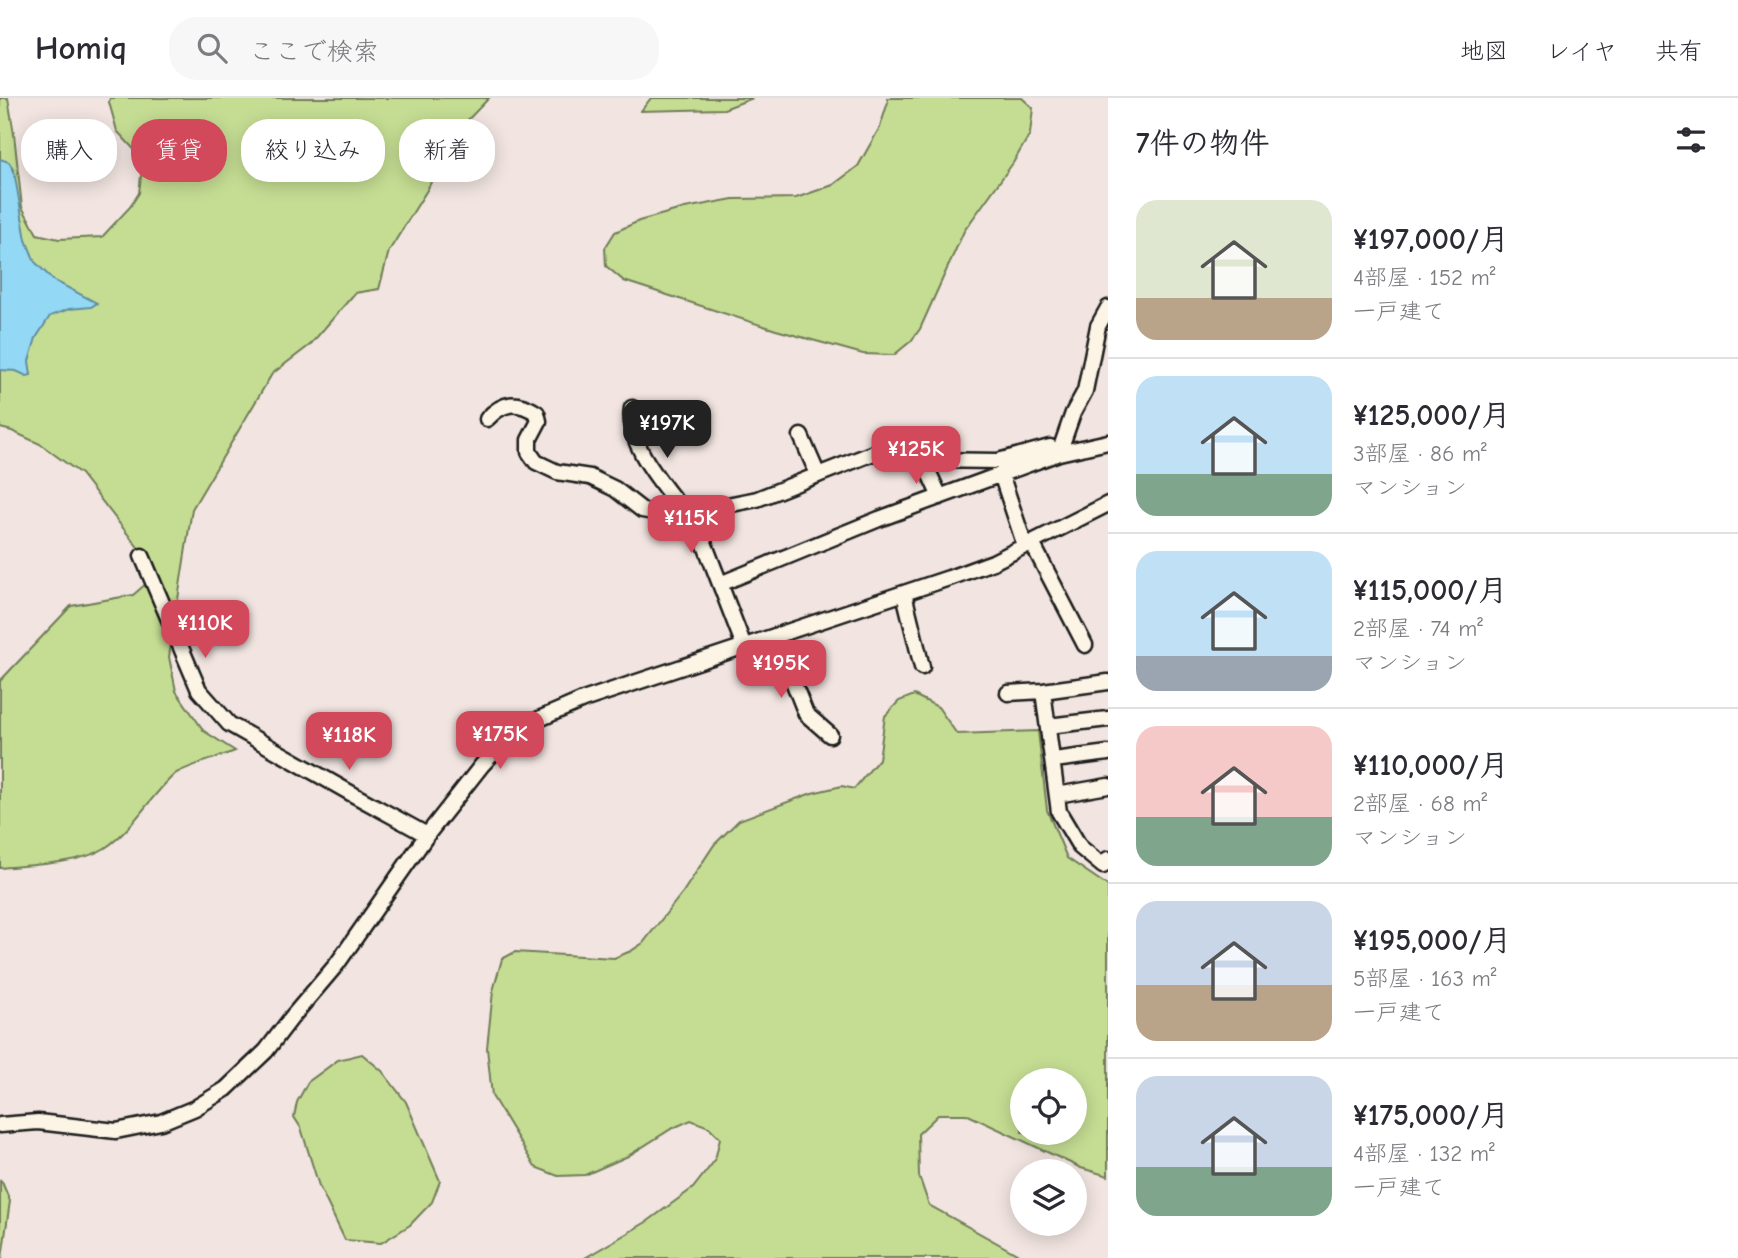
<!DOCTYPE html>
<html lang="ja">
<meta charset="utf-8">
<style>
:root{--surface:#fff;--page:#f7f7f7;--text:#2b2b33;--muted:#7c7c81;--line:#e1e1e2;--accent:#d1495b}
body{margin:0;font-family:"Comic Neue","Klee One",sans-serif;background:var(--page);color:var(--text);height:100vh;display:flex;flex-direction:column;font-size:26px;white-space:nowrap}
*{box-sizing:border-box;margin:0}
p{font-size:23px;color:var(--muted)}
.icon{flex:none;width:38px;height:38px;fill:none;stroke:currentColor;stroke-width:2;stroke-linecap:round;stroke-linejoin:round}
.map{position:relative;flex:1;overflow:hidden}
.side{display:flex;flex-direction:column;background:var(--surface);width:630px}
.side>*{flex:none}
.top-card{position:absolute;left:21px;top:21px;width:665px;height:63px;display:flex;gap:14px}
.controls{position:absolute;left:1010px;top:970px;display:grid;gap:14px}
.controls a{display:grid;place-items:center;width:77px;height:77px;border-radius:50%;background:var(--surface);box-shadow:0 4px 18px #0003;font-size:35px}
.price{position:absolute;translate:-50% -60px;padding:0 16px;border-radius:14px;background:var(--accent);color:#fff;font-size:23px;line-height:46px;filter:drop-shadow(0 2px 4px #0008)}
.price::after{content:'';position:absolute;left:50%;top:42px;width:21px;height:16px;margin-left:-10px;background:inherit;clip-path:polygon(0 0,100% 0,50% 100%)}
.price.on{background:#222;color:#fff}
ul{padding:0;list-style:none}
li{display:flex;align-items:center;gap:21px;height:175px;padding:0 28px}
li+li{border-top:2px solid var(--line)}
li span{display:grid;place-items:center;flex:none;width:196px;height:140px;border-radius:21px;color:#555}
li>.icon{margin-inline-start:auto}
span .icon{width:84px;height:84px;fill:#fffc;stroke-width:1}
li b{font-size:30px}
h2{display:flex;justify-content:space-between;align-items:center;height:84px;padding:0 28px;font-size:30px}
.chip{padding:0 24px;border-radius:28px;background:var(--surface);box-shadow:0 4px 18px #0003;font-size:24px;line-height:63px}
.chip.on{background:var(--accent);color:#fff}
header{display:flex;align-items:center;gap:42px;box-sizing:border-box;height:98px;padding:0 35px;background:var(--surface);border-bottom:2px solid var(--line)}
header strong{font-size:33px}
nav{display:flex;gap:38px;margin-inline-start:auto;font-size:24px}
.search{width:490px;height:63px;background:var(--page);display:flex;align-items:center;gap:18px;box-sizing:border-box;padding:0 24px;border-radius:28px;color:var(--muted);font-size:26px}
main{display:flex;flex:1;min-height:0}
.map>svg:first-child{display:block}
.green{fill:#c5dd93;stroke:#707c58;stroke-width:2;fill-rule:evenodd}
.water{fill:#93d9f5;stroke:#638d9e;stroke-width:2}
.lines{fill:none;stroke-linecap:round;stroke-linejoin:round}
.minor-casing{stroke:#1c1c1c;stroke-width:19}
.minor{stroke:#fcf5e5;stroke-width:14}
</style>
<header>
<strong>Homiq</strong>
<div class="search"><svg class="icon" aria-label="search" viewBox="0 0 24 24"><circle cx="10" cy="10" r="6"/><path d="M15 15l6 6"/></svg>ここで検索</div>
<nav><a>地図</a><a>レイヤ</a><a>共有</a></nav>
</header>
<main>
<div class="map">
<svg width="1108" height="1160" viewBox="0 0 1108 1160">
<rect width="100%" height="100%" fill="#f2e5e1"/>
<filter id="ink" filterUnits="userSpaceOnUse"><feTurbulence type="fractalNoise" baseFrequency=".0143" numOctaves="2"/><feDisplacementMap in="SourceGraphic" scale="14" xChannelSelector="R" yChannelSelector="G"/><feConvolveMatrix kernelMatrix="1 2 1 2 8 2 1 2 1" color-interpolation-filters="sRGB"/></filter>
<g filter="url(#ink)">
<path class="green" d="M0,0H8L14,36L22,109L37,136L59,141L102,139L130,109L139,95L143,61L117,33L109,4L110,0H489L458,32L427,92L389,153L379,191L355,195L310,247L272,276L192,411L169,559L176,593L204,633L235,653C222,658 185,669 175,676C149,699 134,731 105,750C80,766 30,767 0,770V583L71,508L133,497L147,485L140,452L81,376L40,346L12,333L0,330Z
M651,0H753L724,11L641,13Z
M887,0H1022L1033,10L1030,36L1013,65L964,133L920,231L911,243L894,257L863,256L776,232L624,183L606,168L605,150L615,134L639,123L685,110L733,101L796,100L833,87L858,68L880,29L888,4Z
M914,597L938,609L957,636L1038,633L1047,712L1067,760L1108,788V1078L1081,1070L966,1016H939L918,1036L919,1078L929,1107L1024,1160H585L648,1123L693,1090L715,1062L720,1040L709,1029L691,1022L671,1031L628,1058L585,1077L558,1078L535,1069L492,998L487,950L493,893L502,861L515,854L614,860L631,853L643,845L683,794L714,747L739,722L812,695L842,688L854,691L879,661L885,618L899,603ZM1022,982H1074V1034H1022Z
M362,956L382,973L406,1004L440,1083L432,1104L410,1127L381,1145L345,1142L319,1088L301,1030L294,1019L297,1004L308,984L338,962Z
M0,1083L2,1084L10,1103L2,1160H0Z"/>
<path class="water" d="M0,61L9,64L14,73L26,142L35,164L53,182L97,205L91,209L69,211L50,218L36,240L29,263L31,277L27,278L16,273L0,272Z"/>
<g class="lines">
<g class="minor-casing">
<path id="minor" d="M632,310C626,348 664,387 685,416
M487,321C503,304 516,302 537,315L539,323L529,342V354L536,364L557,374L590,379L615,391L642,412L665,416H693L727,407L757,401L876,354H902L923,362L998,363L1050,349L1059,355
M801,338L818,377
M1059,355L1073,315L1085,293L1098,228L1108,210
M923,362L940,399
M1001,376L1025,448
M693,416L744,548
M1032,445L1085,547
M142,458L199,592L229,626L354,697L427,737
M720,486L879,421L1059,355L1108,344
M904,496L922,569
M775,538L806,616L830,637
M1043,593L1059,714L1080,749L1103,768L1108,761
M1008,595L1043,593L1108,584
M1048,628L1108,621
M1054,662L1108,655
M1057,697L1108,688
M0,1027L38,1024L116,1033L161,1024L195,1010L226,991L266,953L292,919L337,866L427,737L482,667L510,637L539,621L583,602L949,480L993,464L1108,406"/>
</g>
<use href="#minor" class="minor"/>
</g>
</g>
</svg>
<div class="controls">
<a><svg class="icon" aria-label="locate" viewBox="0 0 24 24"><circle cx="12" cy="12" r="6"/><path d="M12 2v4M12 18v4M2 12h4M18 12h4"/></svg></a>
<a><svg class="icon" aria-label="layers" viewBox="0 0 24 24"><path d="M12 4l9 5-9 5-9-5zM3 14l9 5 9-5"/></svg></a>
</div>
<b class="price on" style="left:667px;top:362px">¥197K</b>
<b class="price" style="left:916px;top:388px">¥125K</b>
<b class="price" style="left:691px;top:457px">¥115K</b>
<b class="price" style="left:205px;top:562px">¥110K</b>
<b class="price" style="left:781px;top:602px">¥195K</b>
<b class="price" style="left:500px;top:673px">¥175K</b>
<b class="price" style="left:349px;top:674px">¥118K</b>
<div class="top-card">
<a class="chip">購入</a>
<a class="chip on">賃貸</a>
<a class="chip">絞り込み</a>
<a class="chip">新着</a>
</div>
</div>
<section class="side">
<h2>7件の物件<svg class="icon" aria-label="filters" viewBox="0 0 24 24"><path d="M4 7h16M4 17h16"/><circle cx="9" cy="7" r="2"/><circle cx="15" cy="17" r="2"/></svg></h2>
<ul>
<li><span style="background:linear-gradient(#dfe7d0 70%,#b9a48a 0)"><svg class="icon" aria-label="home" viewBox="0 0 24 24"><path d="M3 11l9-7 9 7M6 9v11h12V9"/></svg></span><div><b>¥197,000/月</b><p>4部屋 · 152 m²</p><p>一戸建て</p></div></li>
<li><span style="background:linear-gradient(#bfe0f5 70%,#7fa58c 0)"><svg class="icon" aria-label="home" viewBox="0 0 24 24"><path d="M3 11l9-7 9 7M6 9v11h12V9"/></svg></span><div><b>¥125,000/月</b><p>3部屋 · 86 m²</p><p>マンション</p></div></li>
<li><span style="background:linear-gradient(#bfe0f5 75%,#9aa5b1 0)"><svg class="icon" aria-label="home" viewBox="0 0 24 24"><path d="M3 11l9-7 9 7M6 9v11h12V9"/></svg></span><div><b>¥115,000/月</b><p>2部屋 · 74 m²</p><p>マンション</p></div></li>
<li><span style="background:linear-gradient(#f6c9c9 65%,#7fa58c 0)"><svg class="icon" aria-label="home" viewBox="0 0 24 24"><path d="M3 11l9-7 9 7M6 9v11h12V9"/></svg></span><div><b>¥110,000/月</b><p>2部屋 · 68 m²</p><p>マンション</p></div></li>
<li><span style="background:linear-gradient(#c9d6e8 60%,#b9a48a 0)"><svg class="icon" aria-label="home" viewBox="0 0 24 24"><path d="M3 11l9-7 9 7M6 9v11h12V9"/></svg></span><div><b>¥195,000/月</b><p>5部屋 · 163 m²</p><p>一戸建て</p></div></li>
<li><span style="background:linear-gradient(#c9d6e8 65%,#7fa58c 0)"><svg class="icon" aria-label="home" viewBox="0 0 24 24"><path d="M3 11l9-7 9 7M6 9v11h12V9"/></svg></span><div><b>¥175,000/月</b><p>4部屋 · 132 m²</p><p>一戸建て</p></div></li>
</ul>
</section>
</main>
